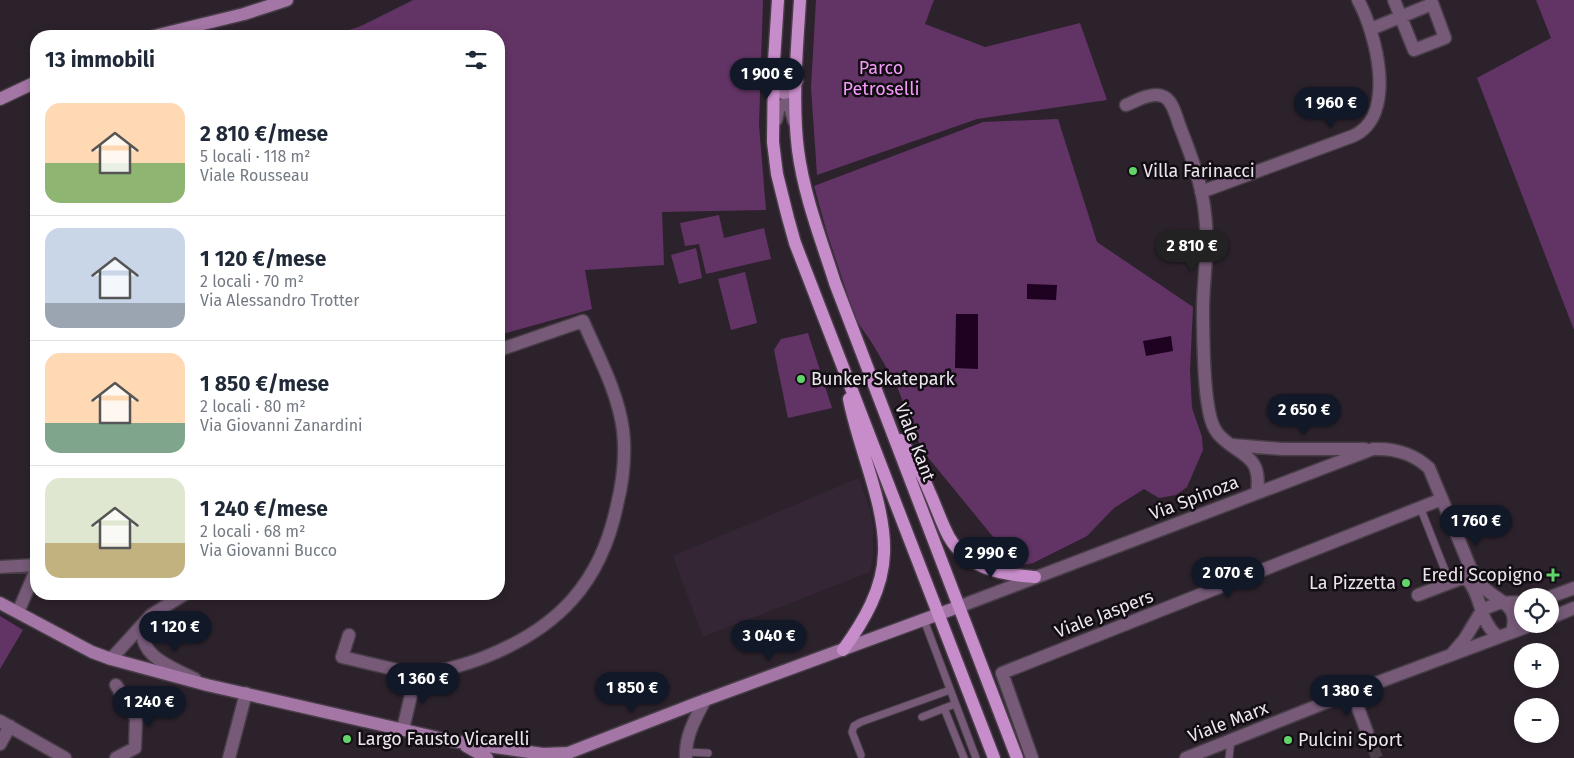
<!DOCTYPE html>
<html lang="it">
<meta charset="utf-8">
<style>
:root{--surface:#fff;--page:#f2f2f3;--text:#1f2937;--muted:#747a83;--line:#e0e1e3;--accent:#111827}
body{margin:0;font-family:"Fira Sans",sans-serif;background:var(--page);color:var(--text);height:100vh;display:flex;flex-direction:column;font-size:19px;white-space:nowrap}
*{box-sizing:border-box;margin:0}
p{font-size:16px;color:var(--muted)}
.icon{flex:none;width:28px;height:28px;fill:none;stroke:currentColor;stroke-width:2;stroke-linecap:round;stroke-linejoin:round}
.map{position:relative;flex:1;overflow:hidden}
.details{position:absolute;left:30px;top:30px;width:475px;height:570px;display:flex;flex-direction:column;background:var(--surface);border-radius:20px;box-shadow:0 2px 8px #0003}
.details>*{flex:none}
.buttons{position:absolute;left:1514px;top:588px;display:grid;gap:10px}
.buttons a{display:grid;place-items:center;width:45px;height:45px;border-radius:50%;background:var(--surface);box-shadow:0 2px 8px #0003;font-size:25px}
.price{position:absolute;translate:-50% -42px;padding:0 11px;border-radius:18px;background:var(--accent);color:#fff;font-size:16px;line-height:32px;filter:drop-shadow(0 1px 2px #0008)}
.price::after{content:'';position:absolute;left:50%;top:30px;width:15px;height:11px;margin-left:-8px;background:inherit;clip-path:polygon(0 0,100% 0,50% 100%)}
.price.on{background:#222;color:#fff}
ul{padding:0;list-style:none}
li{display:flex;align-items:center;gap:15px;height:125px;padding:0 15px}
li+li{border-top:1px solid var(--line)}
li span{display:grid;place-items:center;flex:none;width:140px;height:100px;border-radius:15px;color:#555}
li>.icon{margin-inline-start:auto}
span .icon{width:60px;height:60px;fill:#fffc;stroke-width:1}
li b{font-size:21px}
h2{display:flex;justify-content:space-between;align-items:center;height:60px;padding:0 15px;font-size:21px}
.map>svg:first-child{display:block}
.built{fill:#352636}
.green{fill:#623465}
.water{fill:#1f0121}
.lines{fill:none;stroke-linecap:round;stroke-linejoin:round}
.street-tunnel{stroke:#493f49;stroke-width:12;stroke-dasharray:12 6;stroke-linecap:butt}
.lane-casing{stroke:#473d47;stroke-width:9}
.street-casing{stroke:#473d47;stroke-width:15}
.secondary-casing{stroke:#473d47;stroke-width:15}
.primary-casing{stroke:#473d47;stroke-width:15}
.lane{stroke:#765a78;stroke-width:7}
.street{stroke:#765a78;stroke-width:12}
.secondary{stroke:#a476a6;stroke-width:12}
.primary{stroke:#c78cca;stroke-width:12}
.poi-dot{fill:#61d46a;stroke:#120d12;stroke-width:2}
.labels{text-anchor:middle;stroke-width:5;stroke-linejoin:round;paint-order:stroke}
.park-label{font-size:18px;fill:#f49bf9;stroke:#120d12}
.poi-label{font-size:18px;fill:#ece5ed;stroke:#120d12;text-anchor:start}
.street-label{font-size:18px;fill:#ece5ed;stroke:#120d12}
</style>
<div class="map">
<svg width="1574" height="758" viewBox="0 0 1574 758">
<rect width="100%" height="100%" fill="#2c222c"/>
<path class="built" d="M859,478L870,510L873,524V556L870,572L703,637L673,556Z"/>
<path class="green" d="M413,0H763L759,125L766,210L662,212L664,265L585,270L592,309L499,335V36H332L361,26Z
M816,0H934L925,24L985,47L1080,23L1107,100L977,119L817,175L811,88Z
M1536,0H1574V330L1477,78L1551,38Z
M1058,119L1097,242L1193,307L1190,370L1192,408L1202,437L1203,450L1187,487L1176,495L1159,498L1144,489L1114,508L1087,536L1033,563L1022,565L1012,560L922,450L896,384L872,343L856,320L827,233L814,186L983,122Z
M719,215L724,238L764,228L771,259L706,274L699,244L685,246L680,223Z
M696,248L702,278L679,284L671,255Z
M745,272L757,323L731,330L718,279Z
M808,333L832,408L788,418L774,350L781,339Z
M0,616L23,630L0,669Z"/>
<path class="water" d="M1027,284L1057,285L1056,300L1027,299Z
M956,314H978V369L955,368Z
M1171,336L1173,351L1146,356L1143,341Z"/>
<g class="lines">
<path class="street-tunnel" d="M1367,732L1377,758"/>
<g class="lane-casing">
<path id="lane" d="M1420,507L1450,583
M924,620L976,758
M944,708L964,758
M922,717L955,704
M686,752L708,753
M861,755L852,732L854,726L861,722L950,690
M1229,758L1231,740"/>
</g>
<g class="street-casing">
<path id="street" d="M1394,0L1414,50L1445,38L1431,0
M1371,29L1432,4
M1126,105C1136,101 1151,92 1162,96C1173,99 1176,117 1180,127C1191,155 1202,184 1205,214C1209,244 1204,274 1203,305C1203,336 1203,368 1207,399C1209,412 1211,428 1221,437C1243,458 1262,455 1257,493
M776,120L779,107L786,104L790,107L794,121
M1201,192L1353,136C1398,116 1376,33 1358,0
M1233,445L1282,449H1365
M0,567L36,565
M1467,579C1483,597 1477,618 1498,637
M1418,595L1473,574
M1550,597L1574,588
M958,607L1373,449C1395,448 1413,453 1429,468L1473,574C1478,581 1482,587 1489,592C1504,604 1519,607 1512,632
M18,612L36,570
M1550,618L1574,608
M146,623C132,654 173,668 195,679
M349,635L342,657C359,661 376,665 393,669C400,671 408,674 416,674C431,675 470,663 485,657C558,628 601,583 617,505C623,481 626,456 623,430C618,392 598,356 583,321L499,350
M1452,654L1464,640L1481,612L1486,608L1499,603L1522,602
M111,659L151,615L185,594
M116,685L136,718L135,748L116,758
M1352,692L1367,732
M0,721L65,758
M403,729L416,674
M0,744L10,726
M229,758L246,693
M686,758C685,736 695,719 705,700
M1032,758L1002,673L1442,499
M1186,758L1352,692L1534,624"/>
</g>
<g class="secondary-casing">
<path id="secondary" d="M154,36L244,14L287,0
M775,76L777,87L783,93L790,92L797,81
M0,99L36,82
M0,603L92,652L111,659L207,685L452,741L543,754L568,753L697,703L958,607
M466,746L487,758"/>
</g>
<g class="primary-casing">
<path id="primary" d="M778,0L774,61L773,142L777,174L788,218L795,243L846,375L994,758
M800,0C797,49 792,101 798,150C804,196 821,239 835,283L1017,758
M901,440C912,457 922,473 929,491C936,506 941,522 949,537C967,568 1001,575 1035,577
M843,650C864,621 883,589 884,553C886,505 858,447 849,399"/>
</g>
<use href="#lane" class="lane"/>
<use href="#street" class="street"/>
<use href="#secondary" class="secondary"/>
<use href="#primary" class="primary"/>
</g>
<g class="poi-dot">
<circle cx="1133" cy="171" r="5"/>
<circle cx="801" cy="379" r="5"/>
<path d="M1550.5 567.5h5v5h5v5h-5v5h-5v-5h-5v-5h5z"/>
<circle cx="1406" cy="583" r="5"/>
<circle cx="347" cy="739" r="5"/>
<circle cx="1288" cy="740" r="5"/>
</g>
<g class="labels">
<g class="park-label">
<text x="881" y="74">Parco<tspan x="881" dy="21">Petroselli</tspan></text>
</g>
<g class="poi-label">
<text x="1143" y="177">Villa Farinacci</text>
<text x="811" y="385">Bunker Skatepark</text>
<text x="1543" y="581" text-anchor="end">Eredi Scopigno</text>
<text x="1396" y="589" text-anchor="end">La Pizzetta</text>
<text x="357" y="745">Largo Fausto Vicarelli</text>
<text x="1298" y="746">Pulcini Sport</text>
</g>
<g class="street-label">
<text transform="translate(915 442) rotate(69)" y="6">Viale Kant</text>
<text transform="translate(1194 498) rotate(-21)" y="6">Via Spinoza</text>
<text transform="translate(1104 614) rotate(-21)" y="6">Viale Jaspers</text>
<text transform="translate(1228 722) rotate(-21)" y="6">Viale Marx</text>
</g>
</g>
</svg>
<div class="buttons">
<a><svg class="icon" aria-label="locate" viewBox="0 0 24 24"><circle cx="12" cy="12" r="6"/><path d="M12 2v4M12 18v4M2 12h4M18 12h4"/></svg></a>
<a>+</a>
<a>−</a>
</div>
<b class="price" style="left:767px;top:100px">1 900 €</b>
<b class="price" style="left:1331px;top:129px">1 960 €</b>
<b class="price on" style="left:1192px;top:272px">2 810 €</b>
<b class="price" style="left:1304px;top:436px">2 650 €</b>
<b class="price" style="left:1476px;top:547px">1 760 €</b>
<b class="price" style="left:991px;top:579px">2 990 €</b>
<b class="price" style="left:1228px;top:599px">2 070 €</b>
<b class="price" style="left:175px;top:653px">1 120 €</b>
<b class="price" style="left:769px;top:662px">3 040 €</b>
<b class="price" style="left:423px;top:705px">1 360 €</b>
<b class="price" style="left:632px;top:714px">1 850 €</b>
<b class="price" style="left:1347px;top:717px">1 380 €</b>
<b class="price" style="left:149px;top:728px">1 240 €</b>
<section class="details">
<h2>13 immobili<svg class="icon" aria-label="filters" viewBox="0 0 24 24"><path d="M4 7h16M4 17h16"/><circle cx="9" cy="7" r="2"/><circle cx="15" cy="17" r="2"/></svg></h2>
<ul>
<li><span style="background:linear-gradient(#ffd9b3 60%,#8fb573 0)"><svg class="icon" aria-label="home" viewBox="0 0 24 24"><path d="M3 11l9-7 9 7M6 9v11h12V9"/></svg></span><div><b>2 810 €/mese</b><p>5 locali · 118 m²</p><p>Viale Rousseau</p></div></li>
<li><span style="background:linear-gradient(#c9d6e8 75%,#9aa5b1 0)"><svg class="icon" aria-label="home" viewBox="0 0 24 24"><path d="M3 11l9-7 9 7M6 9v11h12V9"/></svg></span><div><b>1 120 €/mese</b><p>2 locali · 70 m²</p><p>Via Alessandro Trotter</p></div></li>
<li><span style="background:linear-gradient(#ffd9b3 70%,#7fa58c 0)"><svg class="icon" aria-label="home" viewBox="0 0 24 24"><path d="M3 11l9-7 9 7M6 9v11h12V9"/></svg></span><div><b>1 850 €/mese</b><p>2 locali · 80 m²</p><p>Via Giovanni Zanardini</p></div></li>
<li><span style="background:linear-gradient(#dfe7d0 65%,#c2b280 0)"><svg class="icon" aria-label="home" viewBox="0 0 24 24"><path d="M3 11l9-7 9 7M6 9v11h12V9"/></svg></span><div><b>1 240 €/mese</b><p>2 locali · 68 m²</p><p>Via Giovanni Bucco</p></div></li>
</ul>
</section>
</div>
